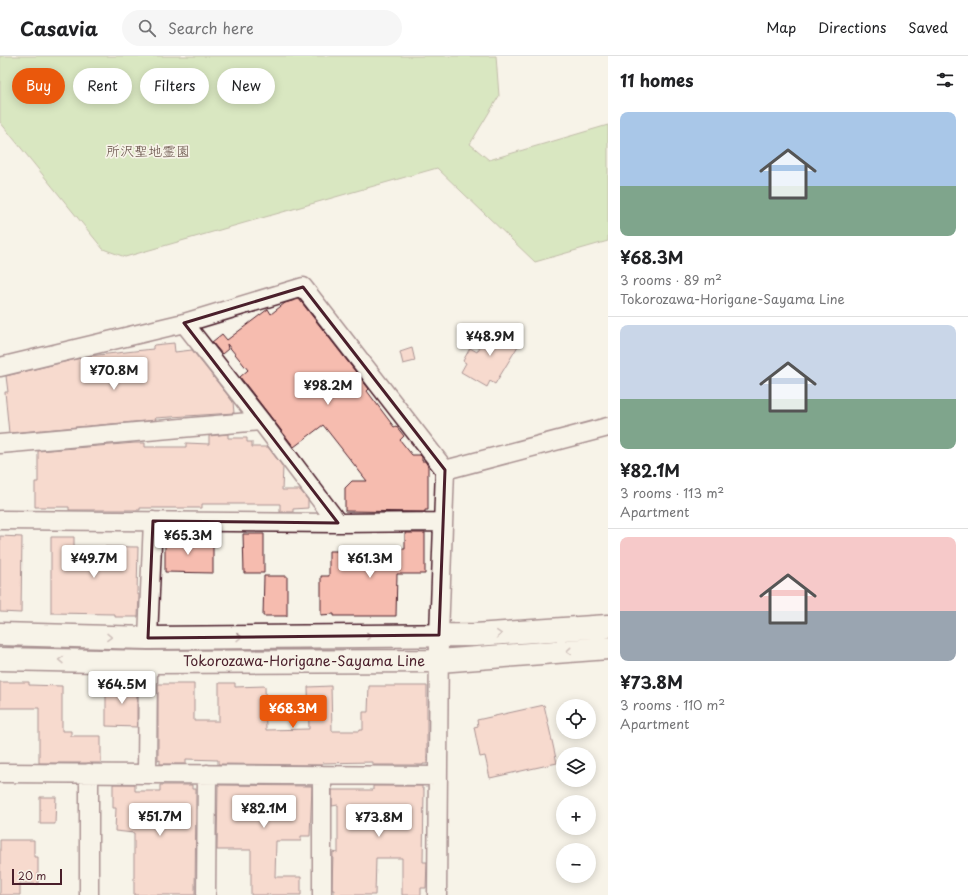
<!DOCTYPE html>
<meta charset="utf-8">
<style>
:root{--surface:#fff;--page:#f6f6f6;--text:#202124;--muted:#757577;--line:#e0e0e0;--accent:#ea580c}
body{margin:0;font-family:"Playpen Sans","Klee One",sans-serif;background:var(--page);color:var(--text);height:100vh;display:flex;flex-direction:column;font-size:15px;white-space:nowrap}
*{box-sizing:border-box;margin:0}
p{font-size:13px;color:var(--muted)}
.icon{flex:none;width:22px;height:22px;fill:none;stroke:currentColor;stroke-width:2;stroke-linecap:round;stroke-linejoin:round}
.map{position:relative;flex:1;overflow:hidden}
.details{display:flex;flex-direction:column;background:var(--surface);width:360px}
.details>*{flex:none}
.guide{position:absolute;left:12px;top:12px;width:380px;height:36px;display:flex;gap:8px}
.buttons{position:absolute;left:556px;top:643px;display:grid;gap:8px}
.buttons a{display:grid;place-items:center;width:40px;height:40px;border-radius:50%;background:var(--surface);box-shadow:0 2px 10px #0003;font-size:20px}
.scale{position:absolute;left:12px;bottom:10px;width:50px;box-sizing:border-box;padding-left:4px;border:2px solid #4a1f2b;border-top:0;font-size:11px;line-height:14px;white-space:nowrap;color:#4a1f2b;-webkit-text-stroke:3px #f7f3e8;paint-order:stroke}
.price{position:absolute;translate:-50% -34px;padding:0 9px;border-radius:4px;background:#fff;color:#222;font-size:13px;line-height:26px;filter:drop-shadow(0 1px 2px #0008)}
.price::after{content:'';position:absolute;left:50%;top:24px;width:12px;height:9px;margin-left:-6px;background:inherit;clip-path:polygon(0 0,100% 0,50% 100%)}
.price.on{background:var(--accent);color:#fff}
ul{padding:0;list-style:none}
li{display:grid;align-content:center;gap:8px;height:212px;padding:0 12px}
li+li{border-top:1px solid var(--line)}
li span{display:grid;place-items:center;height:124px;border-radius:8px;color:#555}
li>.icon{margin-inline-start:auto}
span .icon{width:72px;height:72px;fill:#fffc;stroke-width:1}
li b{font-size:17px}
h2{display:flex;justify-content:space-between;align-items:center;height:48px;padding:0 12px;font-size:17px}
.chip{padding:0 14px;border-radius:18px;background:var(--surface);box-shadow:0 2px 10px #0003;font-size:14px;line-height:36px}
.chip.on{background:var(--accent);color:#fff}
header{display:flex;align-items:center;gap:24px;box-sizing:border-box;height:56px;padding:0 20px;background:var(--surface);border-bottom:1px solid var(--line)}
header strong{font-size:19px}
nav{display:flex;gap:22px;margin-inline-start:auto;font-size:14px}
.search{width:280px;height:36px;background:var(--page);display:flex;align-items:center;gap:10px;box-sizing:border-box;padding:0 14px;border-radius:22px;color:var(--muted);font-size:15px}
main{display:flex;flex:1;min-height:0}
.map>svg:first-child{display:block}
.green{fill:#b4d993;stroke:#7f7c5f}
.building{fill:#f6bcaf;stroke:#4a1f2b}
.lines{fill:none;stroke-linecap:round;stroke-linejoin:round}
.minor-casing{stroke:#4a1f2b;stroke-width:21}
.major-casing{stroke:#4a1f2b;stroke-width:25}
.minor{stroke:#f7f3e8;stroke-width:18}
.major{stroke:#f7f3e8;stroke-width:22}
.oneway{stroke:#a0898a}
.marked{fill:none;stroke:#4a1f2b;stroke-width:3;stroke-linejoin:round}
.labels{text-anchor:middle;stroke-width:3.5;stroke-linejoin:round;paint-order:stroke}
.park-label{font-size:14px;fill:#644e45;stroke:#f7f3e8}
.street-label{font-size:14px;fill:#4a1f2b;stroke:#f7f3e8}
</style>
<header>
<strong>Casavia</strong>
<div class="search"><svg class="icon" aria-label="search" viewBox="0 0 24 24"><circle cx="10" cy="10" r="6"/><path d="M15 15l6 6"/></svg>Search here</div>
<nav><a>Map</a><a>Directions</a><a>Saved</a></nav>
</header>
<main>
<div class="map">
<svg width="608" height="839" viewBox="0 0 608 839">
<rect width="100%" height="100%" fill="#f7f3e8"/>
<filter id="ink" filterUnits="userSpaceOnUse"><feTurbulence type="fractalNoise" baseFrequency=".025" numOctaves="2"/><feDisplacementMap in="SourceGraphic" scale="8" xChannelSelector="R" yChannelSelector="G"/><feConvolveMatrix kernelMatrix="1 2 1 2 8 2 1 2 1" color-interpolation-filters="sRGB"/></filter>
<g filter="url(#ink)">
<path class="green" d="M0,0H496L499,40L470,88L489,104L608,69V185L535,206L437,112L125,201L103,193L0,66Z"/>
<path class="building" d="M299,243L369,333L367,335L394,371L396,370L404,380L400,384L412,399H420L422,401V405H425L428,410V454H425V456L345,455V432L352,425H367L323,369L294,391L240,321L248,314L227,288L228,293L222,298L212,286L222,278L227,284L268,253L271,258L285,247Z
M502,270L515,278L510,285L518,290L495,328L490,325L487,331L461,316L466,307L463,305L470,292L477,296L490,274L497,278Z
M174,287L175,296L192,294L233,346L234,357L155,362L156,364L9,377L5,336H8L6,320L89,300L153,293V290L154,289Z
M412,292L415,305L403,308L400,296Z
M228,378V382H247V386H252V391H268L283,411L282,434H300L308,444V452L293,453V456H280V448H202V452H140V454H69V451H35V426H38V395L135,387H145V391H186V387L209,388V380Z
M405,477H425V518H397L396,560H334V558L321,559V520H329V495H377V493H405Z
M243,478H264V517H244Z
M168,479H186V486H213V517L165,516V489H167Z
M0,480L22,481L21,557L0,556Z
M51,481H74V490L138,491L137,538H139L138,561H115V558L51,557Z
M264,520H287V560H263Z
M0,626H29V629L62,630V675H71V680H101V707H39V652H0Z
M106,627H137V671L106,670Z
M219,627H235V631L265,630L266,674L309,673L308,631L331,630L332,675H360V674H363V656H368L369,630H427V708H423V709H373V706L322,707V709H321L218,708V704L186,703V708H160V704L158,705V628H194V665H219Z
M544,649L557,707L490,722L485,700L480,701L474,671L478,670L477,664Z
M113,728H135V735H160V729H192V733H196L195,839H134V777L115,775L116,752H113Z
M218,729L312,730L310,780H301V785H276L275,821H301V839H251V794H217Z
M373,730H422V733H424L423,806H427L426,832H421V839H402V802H376L375,839H334V834H332L333,796L338,797V749L332,750V734H373Z
M40,741H56L55,768H40Z
M0,784H34V801H38V828L20,827V839H0Z"/>
<g class="lines">
<g class="minor-casing">
<path id="minor" d="M184,267L261,365L338,467
M0,311L184,267L303,231L445,414L439,579L437,839
M0,388L261,365
M445,414L608,371
M0,464L338,467L443,466
M148,582L153,465
M0,717L438,720
M147,717L148,606
M89,839V717
M206,839L207,718
M322,839V719"/>
</g>
<g class="major-casing">
<path id="major" d="M0,578L148,582L475,579L608,570
M0,603L148,606L439,605L608,592"/>
</g>
<use href="#minor" class="minor"/>
<use href="#major" class="major"/>
</g>
<defs><path id="oneway-chevron" d="M-2-3.5L2.5 0L-2 3.5" fill="none" stroke-width="1.6" stroke-linecap="round" stroke-linejoin="round"/></defs>
<g class="oneway">
<use href="#oneway-chevron" transform="translate(499 578) rotate(-4)"/>
<use href="#oneway-chevron" transform="translate(369 580) rotate(-1)"/>
<use href="#oneway-chevron" transform="translate(109 581) rotate(1)"/>
<use href="#oneway-chevron" transform="translate(239 581) rotate(-1)"/>
<use href="#oneway-chevron" transform="translate(569 595) rotate(175)"/>
<use href="#oneway-chevron" transform="translate(61 604) rotate(-179)"/>
</g>
</g>
<path d="M0 0H608V839H0ZM303,231L445,414L439,579L148,582L153,465L338,467L184,267Z" fill="#f7f3e8" fill-opacity=".55" fill-rule="evenodd"/>
<path class="marked" d="M303,231L445,414L439,579L148,582L153,465L338,467L184,267Z"/>
<g class="labels">
<g class="park-label">
<text x="148" y="100">所沢聖地霊園</text>
</g>
<g class="street-label">
<text x="304" y="610">Tokorozawa-Horigane-Sayama Line</text>
</g>
</g>
</svg>
<div class="buttons">
<a><svg class="icon" aria-label="locate" viewBox="0 0 24 24"><circle cx="12" cy="12" r="6"/><path d="M12 2v4M12 18v4M2 12h4M18 12h4"/></svg></a>
<a><svg class="icon" aria-label="layers" viewBox="0 0 24 24"><path d="M12 4l9 5-9 5-9-5zM3 14l9 5 9-5"/></svg></a>
<a>+</a>
<a>−</a>
</div>
<div class="scale">20 m</div>
<b class="price" style="left:490px;top:301px">¥48.9M</b>
<b class="price" style="left:114px;top:335px">¥70.8M</b>
<b class="price" style="left:328px;top:350px">¥98.2M</b>
<b class="price" style="left:188px;top:500px">¥65.3M</b>
<b class="price" style="left:94px;top:523px">¥49.7M</b>
<b class="price" style="left:370px;top:523px">¥61.3M</b>
<b class="price" style="left:122px;top:649px">¥64.5M</b>
<b class="price on" style="left:293px;top:673px">¥68.3M</b>
<b class="price" style="left:264px;top:773px">¥82.1M</b>
<b class="price" style="left:160px;top:781px">¥51.7M</b>
<b class="price" style="left:379px;top:782px">¥73.8M</b>
<div class="guide">
<a class="chip on">Buy</a>
<a class="chip">Rent</a>
<a class="chip">Filters</a>
<a class="chip">New</a>
</div>
</div>
<section class="details">
<h2>11 homes<svg class="icon" aria-label="filters" viewBox="0 0 24 24"><path d="M4 7h16M4 17h16"/><circle cx="9" cy="7" r="2"/><circle cx="15" cy="17" r="2"/></svg></h2>
<ul>
<li><span style="background:linear-gradient(#a9c7e8 60%,#7fa58c 0)"><svg class="icon" aria-label="home" viewBox="0 0 24 24"><path d="M3 11l9-7 9 7M6 9v11h12V9"/></svg></span><div><b>¥68.3M</b><p>3 rooms · 89 m²</p><p>Tokorozawa-Horigane-Sayama Line</p></div></li>
<li><span style="background:linear-gradient(#c9d6e8 60%,#7fa58c 0)"><svg class="icon" aria-label="home" viewBox="0 0 24 24"><path d="M3 11l9-7 9 7M6 9v11h12V9"/></svg></span><div><b>¥82.1M</b><p>3 rooms · 113 m²</p><p>Apartment</p></div></li>
<li><span style="background:linear-gradient(#f6c9c9 60%,#9aa5b1 0)"><svg class="icon" aria-label="home" viewBox="0 0 24 24"><path d="M3 11l9-7 9 7M6 9v11h12V9"/></svg></span><div><b>¥73.8M</b><p>3 rooms · 110 m²</p><p>Apartment</p></div></li>
</ul>
</section>
</main>
